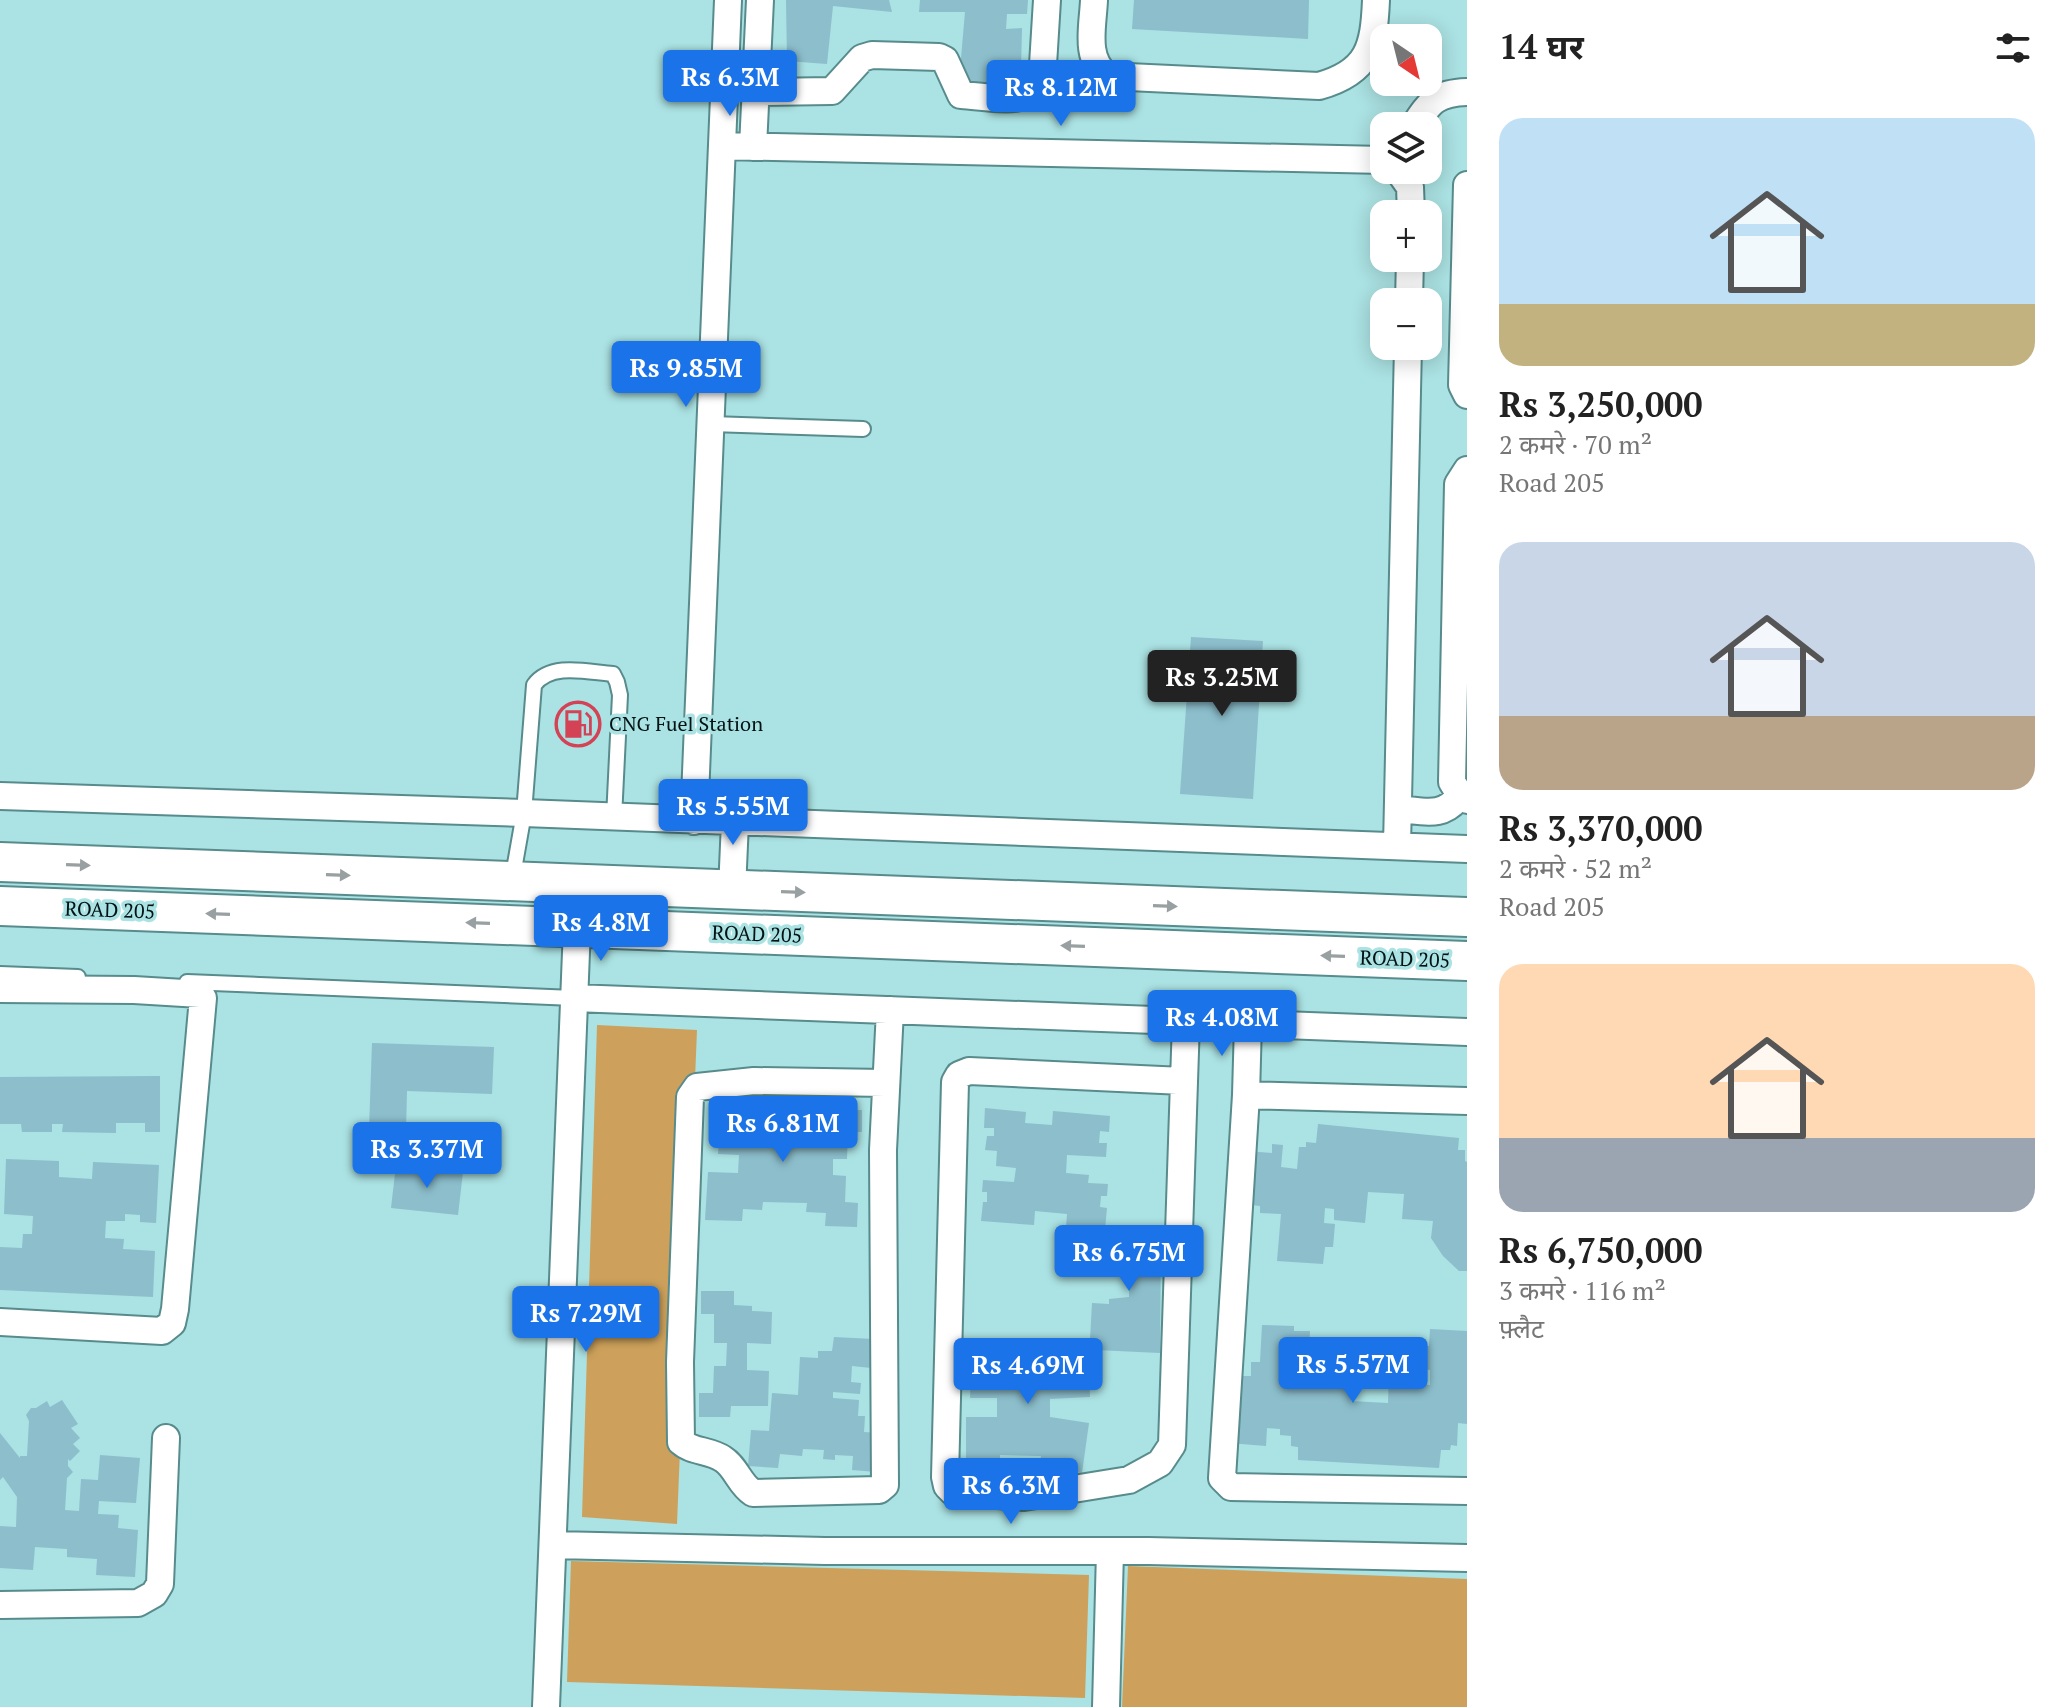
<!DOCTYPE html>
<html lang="hi">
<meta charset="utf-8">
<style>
:root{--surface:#fff;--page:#f2f2f2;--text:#222;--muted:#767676;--accent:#1a73e8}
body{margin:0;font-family:"PT Serif","Noto Sans Devanagari",serif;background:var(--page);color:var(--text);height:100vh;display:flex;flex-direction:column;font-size:30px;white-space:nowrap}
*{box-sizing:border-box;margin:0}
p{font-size:26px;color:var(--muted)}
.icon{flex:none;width:44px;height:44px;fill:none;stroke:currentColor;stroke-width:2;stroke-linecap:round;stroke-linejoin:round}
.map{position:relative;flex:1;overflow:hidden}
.sheet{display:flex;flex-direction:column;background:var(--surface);width:600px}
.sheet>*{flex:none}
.needle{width:52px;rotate:145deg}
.controls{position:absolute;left:1370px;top:24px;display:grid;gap:16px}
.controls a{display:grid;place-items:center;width:72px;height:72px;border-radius:16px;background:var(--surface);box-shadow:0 4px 20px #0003;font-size:40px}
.price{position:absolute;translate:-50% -68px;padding:0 18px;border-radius:8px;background:var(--accent);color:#fff;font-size:26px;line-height:52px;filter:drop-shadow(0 2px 4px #0008)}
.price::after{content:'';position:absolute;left:50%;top:48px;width:24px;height:18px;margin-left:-12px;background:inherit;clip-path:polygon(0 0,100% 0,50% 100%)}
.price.current{background:#222;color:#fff}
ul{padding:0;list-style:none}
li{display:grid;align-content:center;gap:16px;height:424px;padding:0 32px}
li span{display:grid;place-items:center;height:248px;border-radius:24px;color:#555}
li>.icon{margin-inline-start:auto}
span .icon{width:144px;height:144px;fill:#fffc;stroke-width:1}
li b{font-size:34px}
h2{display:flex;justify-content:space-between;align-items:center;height:96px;padding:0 32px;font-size:34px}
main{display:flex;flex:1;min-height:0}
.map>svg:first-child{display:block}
.green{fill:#cda15b}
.building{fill:#8cbecc}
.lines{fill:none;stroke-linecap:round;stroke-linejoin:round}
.lane-casing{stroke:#578b8c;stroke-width:18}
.street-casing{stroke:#578b8c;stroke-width:30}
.secondary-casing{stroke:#578b8c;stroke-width:42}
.lane{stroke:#fff;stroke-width:14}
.street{stroke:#fff;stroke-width:26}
.secondary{stroke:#fff;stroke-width:38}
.oneway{fill:#99a0a1}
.labels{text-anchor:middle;stroke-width:7;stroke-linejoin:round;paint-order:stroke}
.poi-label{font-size:20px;fill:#001213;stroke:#abe2e3;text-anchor:start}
.street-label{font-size:20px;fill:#001213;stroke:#abe2e3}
</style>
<main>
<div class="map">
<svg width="1467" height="1707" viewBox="0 0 1467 1707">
<rect width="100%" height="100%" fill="#abe2e3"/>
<path class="green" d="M597,1025L697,1030L677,1524L582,1517Z
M571,1561L1089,1575L1085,1698L567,1682Z
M1128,1566L1467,1579V1707H1122Z"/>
<path class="building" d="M786,0H889L892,12L833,6L827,64L787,61Z
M920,0H1028L1027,14H1007L1006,29L1022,28L1021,69L1035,68L1032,91L989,90L959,81L965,12H919Z
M1134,0H1309L1308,39L1132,29Z
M1191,637L1263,641L1253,799L1180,794Z
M372,1043L494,1047L492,1094L407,1091L406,1131L369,1130Z
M160,1076V1132H145V1123H116V1133L62,1132L63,1124H52V1132H22L21,1124H0V1077Z
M712,1101L746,1103L745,1114L761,1115V1123L809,1125L810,1118H826V1102H849V1110H862V1132H848L847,1159H833V1175L846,1176L845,1202L858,1203L857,1227L825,1226L826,1213L806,1212L807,1203L763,1202L762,1210L743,1209L742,1221L705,1220L708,1172L738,1173L739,1155L718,1154L719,1141H725L726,1125H712Z
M985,1108L1026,1112L1025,1123L1052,1125L1053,1111L1110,1116L1109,1132L1100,1131L1099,1143H1107L1106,1157L1067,1155L1066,1173L1089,1175L1088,1183L1108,1184L1107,1196H1101L1100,1207L1107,1208L1105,1229L1066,1227L1067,1214L1035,1211L1034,1225L981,1221L983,1202H987V1192H982L983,1180L1014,1182L1016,1168L996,1166L997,1151L985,1150L987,1136H994V1128H984Z
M1318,1124L1459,1138L1458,1150H1465V1161L1467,1162V1271H1459L1443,1256L1431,1238L1433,1221L1402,1219L1404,1194L1368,1192L1365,1223L1334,1220V1209L1325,1208L1324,1223L1335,1224L1333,1247H1325L1323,1264L1277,1261L1281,1214L1260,1213V1206L1243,1204L1247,1151L1272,1153V1144L1283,1145L1281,1167L1297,1169L1299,1147H1306V1142L1316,1143Z
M6,1159L59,1161V1177L92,1179L93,1162L159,1165L156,1223L140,1222V1215L125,1214V1221H106L105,1238L124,1239L123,1249L155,1251L153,1297L0,1290V1247L22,1248L23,1234H32L33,1216L4,1214Z
M396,1165L463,1172L458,1215L391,1208Z
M1138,1231L1161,1233L1160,1353L1096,1350V1340H1090L1092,1303L1109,1304V1299L1129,1297V1277H1092L1091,1241H1111L1109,1234Z
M701,1291H734V1305L752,1306V1311L772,1312L771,1344L747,1343V1370L769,1371L768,1406H731L730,1417H699V1393H713L714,1366H726L727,1343H714V1314H701Z
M1262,1325L1294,1326V1331H1310L1308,1374L1353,1376L1351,1401L1388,1403L1389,1371L1421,1373L1420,1384L1430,1385V1370L1420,1369L1421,1346H1429L1430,1329L1467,1331V1424L1458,1423L1457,1446L1451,1445L1450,1450H1441L1439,1468L1298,1460V1447L1291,1446V1436L1280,1435V1429L1267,1428L1266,1446L1229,1443L1232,1386L1241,1387L1242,1376H1251V1362H1260Z
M834,1337L873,1339L871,1368L852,1366L851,1382L861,1383L860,1394L833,1392V1398L859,1400L858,1416H865L864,1432L879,1433L876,1472L852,1470L853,1456L835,1455V1460L823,1459L824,1450L803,1449L802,1456L780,1454L778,1468L748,1466L751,1430L769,1431L772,1393L798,1395L800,1357L818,1358V1351H832Z
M972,1343L1007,1345V1353L1088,1348L1090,1397L1050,1399V1417L1089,1423L1082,1473L1039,1467L1041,1456L1000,1455V1466H966V1417H997V1398H970Z
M62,1400L78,1424L71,1428L80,1438L73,1444L80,1451L70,1461L68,1459V1466L73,1472L67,1478L65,1510L79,1511L81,1479L98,1480L100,1455L140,1458L136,1503L99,1501L98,1514L119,1515L118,1528L138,1530L135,1577L96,1575L97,1559L67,1557V1549L35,1547L33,1570L0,1568V1526L16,1527L17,1497L3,1477L0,1480V1433L20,1458V1456H27L29,1421L26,1415L31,1408H36L47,1401L50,1407Z"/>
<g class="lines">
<g class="lane-casing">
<path id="lane" d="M711,424L863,429
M512,881L524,813L534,685C551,662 587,672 613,674L617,682L620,695L614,818
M0,974L78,977
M187,982L574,998"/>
</g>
<g class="street-casing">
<path id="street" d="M1094,0C1093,26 1084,58 1107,76L1319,86C1369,72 1374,47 1376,0
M756,92L832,91L862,58L872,55L939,57L945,60L961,95C986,96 1030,108 1042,81L1047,0
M1414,126C1430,101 1437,93 1467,92
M722,146L1384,160
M753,147L760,0
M1398,170L1410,187L1411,214
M1467,185L1462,385L1467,395
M1409,302L1410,258
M1467,470L1458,484L1452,782L1460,795L1467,800
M0,796L524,813L1467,849
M1398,809C1424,811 1443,819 1460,795
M694,821L728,0
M1397,846L1408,346
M732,890L735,822
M0,989L134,990L200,994L203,998L175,1309L172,1323L162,1331L0,1322
M574,998L1467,1032
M1248,1023L1246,1095L1222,1478L1231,1487L1467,1491
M1183,1081L969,1071L959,1075L955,1082L945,1477L947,1486L953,1492L1024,1497L1129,1480L1160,1463L1172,1445L1186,1021
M885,1083L754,1081L697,1087L690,1097L680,1362L681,1442C692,1452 710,1450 723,1459C736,1467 739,1484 753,1493L879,1490L885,1485L883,1150L890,1010
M1246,1095L1467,1101
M554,1545L825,1551H1148L1467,1558
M0,1605L138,1603L154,1594L160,1584L166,1438
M546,1707L577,927
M1106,1707L1110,1551"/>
</g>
<g class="secondary-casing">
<path id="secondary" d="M0,862L1467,917
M0,906L1467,961"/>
</g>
<use href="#lane" class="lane"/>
<use href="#street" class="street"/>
<use href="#secondary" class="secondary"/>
</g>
<defs><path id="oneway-solid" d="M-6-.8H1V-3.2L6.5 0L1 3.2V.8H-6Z" transform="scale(2)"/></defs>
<g class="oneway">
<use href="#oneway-solid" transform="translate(78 865) rotate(2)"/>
<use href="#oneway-solid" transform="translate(338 875) rotate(2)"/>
<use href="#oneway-solid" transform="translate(793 892) rotate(2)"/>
<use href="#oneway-solid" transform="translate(1165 906) rotate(2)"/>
<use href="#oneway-solid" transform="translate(218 914) rotate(-178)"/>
<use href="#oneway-solid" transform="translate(478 923) rotate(-178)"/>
<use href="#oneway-solid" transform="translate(1073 946) rotate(-178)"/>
<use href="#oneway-solid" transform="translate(1333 956) rotate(-178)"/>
</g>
<defs>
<g id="fuel-ring" transform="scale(2.3)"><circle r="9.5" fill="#abe2e3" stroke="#d34355" stroke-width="1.5"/><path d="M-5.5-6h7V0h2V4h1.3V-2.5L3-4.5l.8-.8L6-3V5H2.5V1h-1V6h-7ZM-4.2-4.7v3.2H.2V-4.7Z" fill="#d34355"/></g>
</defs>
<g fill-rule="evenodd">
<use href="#fuel-ring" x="578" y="724"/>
</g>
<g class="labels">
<g class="poi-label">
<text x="609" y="731">CNG Fuel Station</text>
</g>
<g class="street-label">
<text transform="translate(110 910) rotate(2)" y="7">ROAD 205</text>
<text transform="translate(757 934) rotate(2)" y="7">ROAD 205</text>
<text transform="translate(1405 959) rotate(2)" y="7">ROAD 205</text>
</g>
</g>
</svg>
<div class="controls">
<a><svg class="needle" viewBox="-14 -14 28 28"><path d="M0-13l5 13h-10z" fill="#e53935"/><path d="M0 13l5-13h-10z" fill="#767676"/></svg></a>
<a><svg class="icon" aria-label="layers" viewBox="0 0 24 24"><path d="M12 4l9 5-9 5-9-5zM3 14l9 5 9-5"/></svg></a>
<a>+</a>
<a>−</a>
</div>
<b class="price" style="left:730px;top:118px">Rs 6.3M</b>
<b class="price" style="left:1061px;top:128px">Rs 8.12M</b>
<b class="price" style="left:686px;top:409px">Rs 9.85M</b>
<b class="price current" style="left:1222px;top:718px">Rs 3.25M</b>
<b class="price" style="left:733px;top:847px">Rs 5.55M</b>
<b class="price" style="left:601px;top:963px">Rs 4.8M</b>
<b class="price" style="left:1222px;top:1058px">Rs 4.08M</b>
<b class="price" style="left:783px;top:1164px">Rs 6.81M</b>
<b class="price" style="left:427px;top:1190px">Rs 3.37M</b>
<b class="price" style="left:1129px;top:1293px">Rs 6.75M</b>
<b class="price" style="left:586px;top:1354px">Rs 7.29M</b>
<b class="price" style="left:1353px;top:1405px">Rs 5.57M</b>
<b class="price" style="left:1028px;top:1406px">Rs 4.69M</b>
<b class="price" style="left:1011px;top:1526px">Rs 6.3M</b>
</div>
<section class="sheet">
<h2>14 घर<svg class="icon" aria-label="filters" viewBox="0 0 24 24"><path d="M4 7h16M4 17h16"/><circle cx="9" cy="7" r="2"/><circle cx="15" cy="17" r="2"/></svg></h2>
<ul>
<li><span style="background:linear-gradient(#bfe0f5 75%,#c2b280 0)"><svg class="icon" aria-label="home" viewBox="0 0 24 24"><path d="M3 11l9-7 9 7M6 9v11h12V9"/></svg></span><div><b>Rs 3,250,000</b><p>2 कमरे · 70 m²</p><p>Road 205</p></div></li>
<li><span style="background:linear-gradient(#c9d6e8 70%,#b9a48a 0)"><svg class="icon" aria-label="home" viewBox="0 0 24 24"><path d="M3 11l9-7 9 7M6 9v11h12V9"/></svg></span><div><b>Rs 3,370,000</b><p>2 कमरे · 52 m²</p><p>Road 205</p></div></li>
<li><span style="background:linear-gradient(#ffd9b3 70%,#9aa5b1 0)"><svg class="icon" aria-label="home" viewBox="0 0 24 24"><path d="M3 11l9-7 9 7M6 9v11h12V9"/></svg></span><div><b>Rs 6,750,000</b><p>3 कमरे · 116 m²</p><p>फ़्लैट</p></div></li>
</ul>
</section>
</main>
